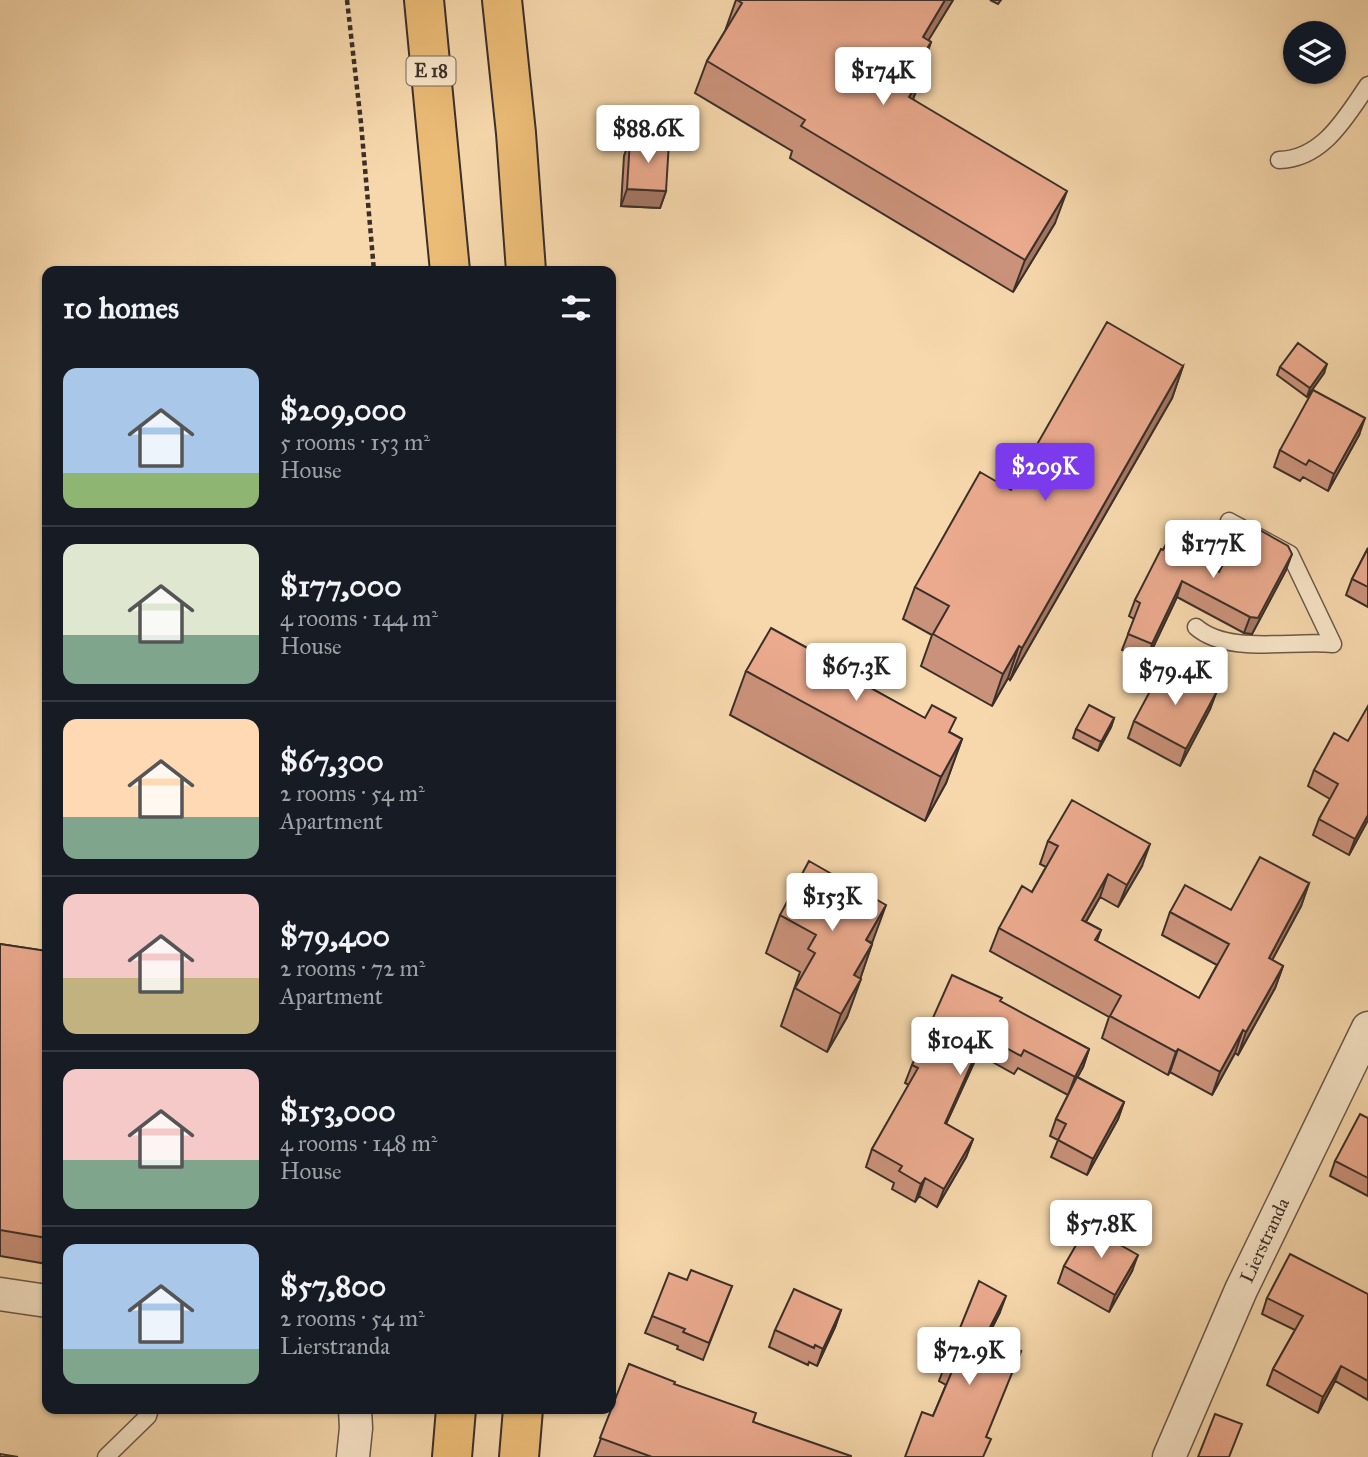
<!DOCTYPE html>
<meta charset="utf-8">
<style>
:root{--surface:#171b24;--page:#20242c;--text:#f1f3f6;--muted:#9ea1a6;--line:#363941;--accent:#7c3aed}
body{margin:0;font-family:"IM FELL Great Primer",serif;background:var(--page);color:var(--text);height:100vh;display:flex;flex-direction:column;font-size:26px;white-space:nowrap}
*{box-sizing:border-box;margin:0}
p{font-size:23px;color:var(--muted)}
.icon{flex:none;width:38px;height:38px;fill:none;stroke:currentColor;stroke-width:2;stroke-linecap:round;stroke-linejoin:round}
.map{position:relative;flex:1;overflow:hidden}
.details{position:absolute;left:42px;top:266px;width:574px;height:1148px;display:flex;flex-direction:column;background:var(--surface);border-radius:14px;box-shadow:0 2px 5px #0004}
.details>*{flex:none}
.tools{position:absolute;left:1283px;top:21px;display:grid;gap:14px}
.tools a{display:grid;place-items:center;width:63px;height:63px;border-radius:50%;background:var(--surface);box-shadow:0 2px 5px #0004;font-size:35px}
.price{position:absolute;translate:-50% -60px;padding:0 16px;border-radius:7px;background:#fff;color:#222;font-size:23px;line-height:46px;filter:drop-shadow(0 2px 4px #0008)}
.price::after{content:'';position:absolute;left:50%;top:42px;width:21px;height:16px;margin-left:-10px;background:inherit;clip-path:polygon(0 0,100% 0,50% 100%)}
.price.selected{background:var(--accent);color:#fff}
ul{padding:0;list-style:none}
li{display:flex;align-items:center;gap:21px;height:175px;padding:0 21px}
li+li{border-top:2px solid var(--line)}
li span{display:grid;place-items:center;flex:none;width:196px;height:140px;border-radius:14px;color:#555}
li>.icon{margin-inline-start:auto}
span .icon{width:84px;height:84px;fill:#fffc;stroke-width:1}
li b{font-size:30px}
h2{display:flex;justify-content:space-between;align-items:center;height:84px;padding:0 21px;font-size:30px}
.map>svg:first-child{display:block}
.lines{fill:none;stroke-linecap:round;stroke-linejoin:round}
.service-casing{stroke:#6a594a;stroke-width:19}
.minor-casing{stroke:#6a594a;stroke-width:35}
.motorway-casing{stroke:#3b2f29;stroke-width:42}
.path{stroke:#3b2f29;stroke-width:4.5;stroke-dasharray:5 3.5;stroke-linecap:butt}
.service{stroke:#f9e6c9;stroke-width:16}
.minor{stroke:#f9e6c9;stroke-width:32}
.motorway{stroke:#ebbc76;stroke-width:38}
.wall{fill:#ca927a;stroke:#3b2f29;stroke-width:2}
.shaded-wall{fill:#a47763;stroke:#3b2f29;stroke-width:2}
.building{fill:#ebaa8e;stroke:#3b2f29;stroke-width:2}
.labels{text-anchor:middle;stroke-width:5;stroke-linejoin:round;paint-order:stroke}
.shield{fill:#f9e6c9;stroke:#746659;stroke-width:2}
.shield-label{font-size:18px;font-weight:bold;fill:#3b2f29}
.street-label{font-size:19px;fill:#3b2f29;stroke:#f9e6c9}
</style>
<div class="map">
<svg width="1368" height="1457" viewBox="0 0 1368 1457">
<rect width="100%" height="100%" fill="#f6d8ac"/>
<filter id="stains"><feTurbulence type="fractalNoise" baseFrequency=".00286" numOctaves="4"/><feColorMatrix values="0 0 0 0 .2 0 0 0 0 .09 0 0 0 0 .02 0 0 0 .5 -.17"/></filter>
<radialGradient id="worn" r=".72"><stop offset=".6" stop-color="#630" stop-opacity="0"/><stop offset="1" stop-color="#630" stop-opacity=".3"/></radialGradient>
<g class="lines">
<g class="service-casing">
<path id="service" d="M1279,160C1323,159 1346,117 1368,85
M1229,521L1290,554L1333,644
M1196,627C1228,655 1291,640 1333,644
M106,1457L148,1416L150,1409"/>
</g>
<g class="minor-casing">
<path id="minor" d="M0,1294L47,1301
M353,1457L356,1428L355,1409
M1169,1457L1241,1290L1368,1028"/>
</g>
<g class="motorway-casing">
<path id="motorway" d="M424,0L450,271
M502,0L516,133L526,271
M452,1457L456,1409
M519,1457L523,1409"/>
</g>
<path class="path" d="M347,0L361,123L374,271"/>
<use href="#service" class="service"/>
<use href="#minor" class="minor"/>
<use href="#motorway" class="motorway"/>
</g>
<path class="wall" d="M736,0H953L928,40L931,42L918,77L921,78L913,99L1055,223L1013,292L790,158L792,151L695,93L707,61L725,31Z
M990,0H1001L998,4Z
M630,139L666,191L660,208L621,206L624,156Z
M1183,366L1172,398L1010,680L1008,678L992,706L921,666L932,635L903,619L915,587L1011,490Z
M1280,367L1324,373L1307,397L1277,375Z
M1359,435L1328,491L1303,477L1300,481L1274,467L1280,450Z
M1368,548V607L1346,595L1352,579Z
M1163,550L1219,572L1286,570L1252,634L1244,633L1177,597L1147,660L1122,650L1134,619L1129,616L1135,600Z
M746,671L860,682L962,739L946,783L925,821L730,715Z
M1216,693L1210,709L1180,766L1128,738L1134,721Z
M1114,718L1111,727L1098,751L1073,738L1076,729Z
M1348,741L1368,820L1349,855L1313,835L1319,819L1330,799L1308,786L1314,770Z
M1048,841L1142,866L1118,907L1100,897L1086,922L1101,930L1097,941L1199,998L1217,965L1162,935L1170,912L1231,910L1309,883L1301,906L1272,960L1283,966L1275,988L1238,1055L1235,1053L1212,1095L1170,1072L1168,1075L1102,1038L1109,1017L990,951L999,928L1032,892L1046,867L1040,864Z
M780,915L872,944L847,1017L827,1052L781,1026L800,972L766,953Z
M0,944L47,951V1264L0,1256Z
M1000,1002L1089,1049L1083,1067L1077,1077L1124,1102L1118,1119L1087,1175L1051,1157L1058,1140L1050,1136L1056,1119L1068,1095L1018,1068L1014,1074L978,1054L946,1124L973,1139L966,1157L937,1207L919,1196L915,1202L892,1189L894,1183L866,1167L872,1149L909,1085L905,1083L912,1065Z
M1368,1118V1196L1330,1176L1335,1161Z
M1064,1266L1132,1271L1109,1312L1058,1283Z
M687,1280L732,1286L703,1360L677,1349L678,1346L645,1333L652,1316Z
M1368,1294V1400L1335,1381L1318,1413L1267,1385L1273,1369L1295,1330L1262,1314L1267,1298Z
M841,1310L835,1327L817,1366L809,1362L808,1365L769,1347L775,1330Z
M1000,1312L987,1338L1021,1351L1015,1367L933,1416L946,1385L939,1381L945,1365Z
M629,1364L753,1422L851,1457H594Z"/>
<path class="shaded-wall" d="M945,0H953L911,69L923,37Z
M931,42L920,74L901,105L912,73Z
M921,78L909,110V97Z
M627,189L666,191L660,208L621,206Z
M1067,191L1055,223L1013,292L1025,260Z
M1327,364L1324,373L1307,397L1310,388Z
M1183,366L1172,398L1010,680L1022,648Z
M1365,418L1359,435L1328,491L1334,474Z
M1292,554L1286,570L1252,634L1244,633L1250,617Z
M1182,581L1177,597L1147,660L1152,644Z
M1019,646L1008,678L992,706L1003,674Z
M1216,693L1210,709L1180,766L1186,749Z
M1114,718L1111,727L1098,751L1101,742Z
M962,739L946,783L925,821L941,777Z
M1368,815V820L1349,855L1355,839Z
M1150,844L1142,866L1118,907L1127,885Z
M1108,874L1100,897L1074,942L1082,920Z
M1309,883L1301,906L1261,981L1269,958Z
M886,905L872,943L866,940Z
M872,944L859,982L854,975Z
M1283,966L1275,988L1238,1055L1246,1032Z
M861,979L847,1017L827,1052L841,1014Z
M1243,1030L1235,1053L1212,1095L1220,1072Z
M984,1036L978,1054L938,1141L945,1123Z
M1089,1049L1083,1067L1068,1095L1075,1077Z
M1178,1049L1170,1072L1168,1075L1176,1052Z
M1124,1102L1118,1119L1087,1175L1093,1159Z
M973,1139L966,1157L937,1207L944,1189Z
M925,1178L919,1196L915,1202L921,1184Z
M1138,1255L1132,1271L1109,1312L1115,1295Z
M1006,1296L1000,1312L979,1353L985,1337Z
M841,1310L835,1327L817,1366L823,1349Z
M1341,1366L1335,1381L1318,1413L1323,1397Z"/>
<path class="building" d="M737,0H945L923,37L931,42L912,73L921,78L909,97L1067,191L1025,260L801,126L805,120L707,61L742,3Z
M630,139L669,142L666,191L627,189Z
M1107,322L1183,366L1022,648L1019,646L1003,674L933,634L949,606L915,587L980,472L1011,490Z
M1298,343L1327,364L1310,388L1280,367Z
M1313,390L1365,418L1334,474L1309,460L1306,465L1280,450Z
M1249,524L1288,546L1292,554L1258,618L1250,617L1182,581L1152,644L1128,634L1140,603L1135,600L1161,549L1163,550L1166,544L1219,572L1241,531L1244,533Z
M1368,548V587L1352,579Z
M771,628L862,678L860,682L925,718L932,705L956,718L949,732L962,739L941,777L746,671Z
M1164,665L1216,693L1186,749L1134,721Z
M1089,705L1114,718L1101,742L1076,729Z
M1368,706V815L1355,839L1319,819L1338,784L1314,770L1334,733L1348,741Z
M1072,800L1150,844L1127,885L1108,874L1082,920L1101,930L1095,940L1199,998L1229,944L1170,912L1185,885L1231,910L1260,857L1309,883L1269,958L1283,966L1246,1032L1243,1030L1220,1072L1178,1049L1176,1052L1110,1016L1121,996L999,928L1022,886L1032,892L1058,846L1048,841Z
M809,861L886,905L866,940L872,944L854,975L861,979L841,1014L795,988L815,953L808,949L816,935L780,915Z
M0,944L47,951V1238L0,1230Z
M952,975L1002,998L1000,1001L1089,1049L1075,1077L1024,1050L1021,1056L984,1036L945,1123L973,1139L944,1189L925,1178L921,1184L899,1171L902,1166L872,1149L918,1068L912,1065Z
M1077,1077L1124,1102L1093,1159L1058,1140L1066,1124L1056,1119Z
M1360,1114L1368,1118V1178L1335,1161Z
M1087,1226L1138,1255L1115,1295L1064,1266Z
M1290,1254L1368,1294V1381L1341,1366L1323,1397L1273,1369L1303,1316L1267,1298Z
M691,1270L732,1286L709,1343L683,1332L685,1329L652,1316L669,1273L687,1280Z
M979,1281L1006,1296L985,1337L1021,1351L986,1437L991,1439L983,1457H905L922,1412L933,1416L953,1369L945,1365Z
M794,1289L841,1310L823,1349L815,1345L814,1348L775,1330Z
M629,1364L675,1382L674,1384L756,1413L753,1422L851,1456V1457H652L600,1438Z
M1215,1414L1242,1424L1229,1457H1198Z
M0,1454L18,1457H0Z"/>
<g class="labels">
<rect class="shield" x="406.5" y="56.5" width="49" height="29" rx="5"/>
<g class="shield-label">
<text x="431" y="77">E 18</text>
</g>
<g class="street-label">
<text transform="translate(1264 1240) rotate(-65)" y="7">Lierstranda</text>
</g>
</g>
<rect width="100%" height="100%" filter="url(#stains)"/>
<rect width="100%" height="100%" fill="url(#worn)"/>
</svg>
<div class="tools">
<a><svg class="icon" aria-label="layers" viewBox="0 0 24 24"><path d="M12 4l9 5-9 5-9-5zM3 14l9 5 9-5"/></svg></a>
</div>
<b class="price" style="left:883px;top:107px">$174K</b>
<b class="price" style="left:648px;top:165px">$88.6K</b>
<b class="price selected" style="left:1045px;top:503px">$209K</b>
<b class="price" style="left:1213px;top:580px">$177K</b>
<b class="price" style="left:856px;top:703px">$67.3K</b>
<b class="price" style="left:1175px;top:707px">$79.4K</b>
<b class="price" style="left:832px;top:933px">$153K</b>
<b class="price" style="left:960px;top:1077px">$104K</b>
<b class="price" style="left:1101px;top:1260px">$57.8K</b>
<b class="price" style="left:969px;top:1387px">$72.9K</b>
<section class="details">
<h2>10 homes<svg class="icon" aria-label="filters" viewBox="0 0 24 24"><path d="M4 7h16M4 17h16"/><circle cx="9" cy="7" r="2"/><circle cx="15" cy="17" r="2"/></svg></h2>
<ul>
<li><span style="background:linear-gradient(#a9c7e8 75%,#8fb573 0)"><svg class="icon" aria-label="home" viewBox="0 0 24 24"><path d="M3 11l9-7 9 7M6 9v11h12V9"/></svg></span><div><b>$209,000</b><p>5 rooms · 153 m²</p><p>House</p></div></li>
<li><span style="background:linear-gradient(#dfe7d0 65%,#7fa58c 0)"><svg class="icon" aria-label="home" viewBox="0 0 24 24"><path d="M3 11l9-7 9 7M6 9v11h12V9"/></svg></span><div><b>$177,000</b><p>4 rooms · 144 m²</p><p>House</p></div></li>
<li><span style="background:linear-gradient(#ffd9b3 70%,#7fa58c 0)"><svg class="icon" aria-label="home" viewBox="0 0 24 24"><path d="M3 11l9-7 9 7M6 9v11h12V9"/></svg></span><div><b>$67,300</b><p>2 rooms · 54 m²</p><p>Apartment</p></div></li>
<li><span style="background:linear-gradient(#f6c9c9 60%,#c2b280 0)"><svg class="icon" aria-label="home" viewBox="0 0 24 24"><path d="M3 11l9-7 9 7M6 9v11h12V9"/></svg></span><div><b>$79,400</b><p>2 rooms · 72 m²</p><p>Apartment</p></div></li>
<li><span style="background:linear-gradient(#f6c9c9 65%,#7fa58c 0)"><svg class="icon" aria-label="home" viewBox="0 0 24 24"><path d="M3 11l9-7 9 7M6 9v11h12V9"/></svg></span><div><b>$153,000</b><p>4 rooms · 148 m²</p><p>House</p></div></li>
<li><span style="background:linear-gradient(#a9c7e8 75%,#7fa58c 0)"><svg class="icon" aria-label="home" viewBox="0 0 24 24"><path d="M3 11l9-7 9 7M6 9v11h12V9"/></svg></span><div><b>$57,800</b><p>2 rooms · 54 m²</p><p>Lierstranda</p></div></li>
</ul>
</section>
</div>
